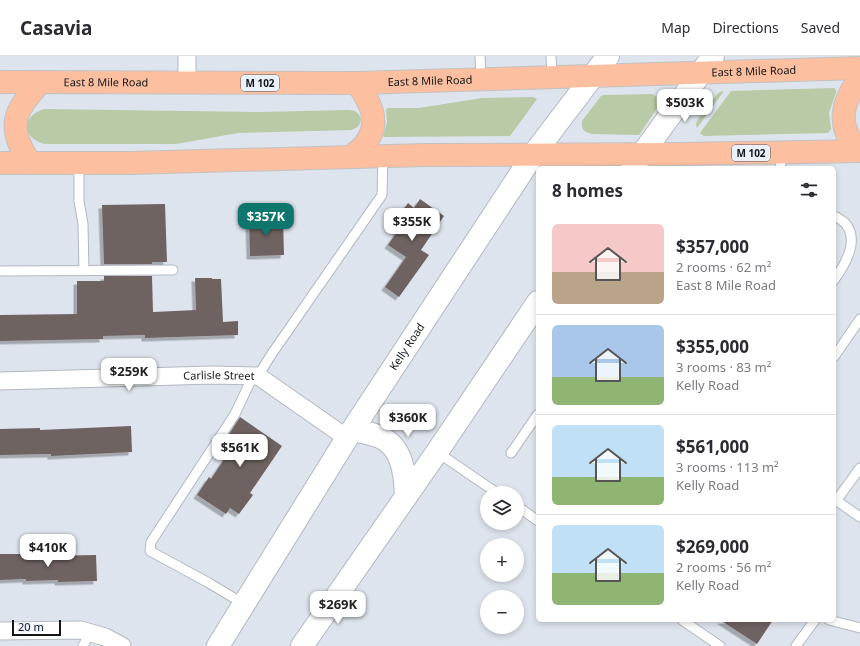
<!DOCTYPE html>
<meta charset="utf-8">
<style>
:root{--surface:#fff;--page:#f7f7f7;--text:#2b2b33;--muted:#7c7c81;--line:#e1e1e2;--accent:#0f766e}
body{margin:0;font-family:"Noto Sans",sans-serif;background:var(--page);color:var(--text);height:100vh;display:flex;flex-direction:column;font-size:15px;white-space:nowrap}
*{box-sizing:border-box;margin:0}
p{font-size:13px;color:var(--muted)}
.icon{flex:none;width:22px;height:22px;fill:none;stroke:currentColor;stroke-width:2;stroke-linecap:round;stroke-linejoin:round}
.map{position:relative;flex:1;overflow:hidden}
.details{position:absolute;left:536px;top:110px;width:300px;height:456px;display:flex;flex-direction:column;background:var(--surface);border-radius:6px;box-shadow:0 2px 6px #0003}
.details>*{flex:none}
.tools{position:absolute;left:480px;top:430px;display:grid;gap:8px}
.tools a{display:grid;place-items:center;width:44px;height:44px;border-radius:50%;background:var(--surface);box-shadow:0 2px 6px #0003;font-size:20px}
.scale{position:absolute;left:12px;bottom:10px;width:49px;box-sizing:border-box;padding-left:4px;border:2px solid #131518;border-top:0;font-size:11px;line-height:14px;white-space:nowrap;color:#131518;-webkit-text-stroke:3px #ebf1fb;paint-order:stroke}
.price{position:absolute;translate:-50% -34px;padding:0 9px;border-radius:8px;background:#fff;color:#222;font-size:13px;line-height:26px;filter:drop-shadow(0 1px 2px #0008)}
.price::after{content:'';position:absolute;left:50%;top:24px;width:12px;height:9px;margin-left:-6px;background:inherit;clip-path:polygon(0 0,100% 0,50% 100%)}
.price.current{background:var(--accent);color:#fff}
ul{padding:0;list-style:none}
li{display:flex;align-items:center;gap:12px;height:100px;padding:0 16px}
li+li{border-top:1px solid var(--line)}
li span{display:grid;place-items:center;flex:none;width:112px;height:80px;border-radius:6px;color:#555}
li>.icon{margin-inline-start:auto}
span .icon{width:48px;height:48px;fill:#fffc;stroke-width:1}
li b{font-size:17px}
h2{display:flex;justify-content:space-between;align-items:center;height:48px;padding:0 16px;font-size:17px}
header{display:flex;align-items:center;gap:24px;box-sizing:border-box;height:56px;padding:0 20px;background:var(--surface);border-bottom:1px solid var(--line)}
header strong{font-size:19px}
nav{display:flex;gap:22px;margin-inline-start:auto;font-size:14px}
.map>svg:first-child{display:block}
.green{fill:#b8caa6}
.building{fill:#6e6361;filter:url(#shadow)}
.lines{fill:none;stroke-linecap:round;stroke-linejoin:round}
.service-casing{stroke:#b2b8c1;stroke-width:11}
.minor-casing{stroke:#b2b8c1;stroke-width:19}
.tertiary-casing{stroke:#b2b8c1;stroke-width:24}
.trunk-casing{stroke:#c2c2c3;stroke-width:24}
.service{stroke:#fff;stroke-width:9}
.minor{stroke:#fff;stroke-width:17}
.tertiary{stroke:#fff;stroke-width:22}
.trunk{stroke:#fcbf9f;stroke-width:22}
.labels{text-anchor:middle;stroke-width:3;stroke-linejoin:round;paint-order:stroke}
.shield{fill:#ebf1fb;stroke:#54575c;stroke-width:1}
.shield-label{font-size:10px;font-weight:bold;fill:#131518}
.street-label{font-size:11px;fill:#131518;stroke:#ebf1fb}
</style>
<header>
<strong>Casavia</strong>
<nav><a>Map</a><a>Directions</a><a>Saved</a></nav>
</header>
<div class="map">
<svg width="860" height="590" viewBox="0 0 860 590">
<defs>
<filter id="shadow"><feDropShadow dx="-3.5" dy="3.5" stdDeviation="0" flood-color="#0004"/></filter>
</defs>
<rect width="100%" height="100%" fill="#dee4ed"/>
<path class="green" d="M835,32L836,34V36L829,57L831,73L828,77L704,80L700,77L731,35Z
M724,35L697,72L696,68L698,63L717,38L720,36Z
M652,38C658,41 660,45 658,51L639,79L592,78C584,76 581,73 582,65L601,40L604,39Z
M533,41L537,43L510,80L384,81L383,79L387,66L386,53L388,52H419L482,42Z
M44,53L259,56L348,54C363,54 366,70 351,74L238,77L176,88H44C21,81 21,60 44,53Z"/>
<path class="building" d="M420,143L444,160L421,194L429,199L399,241L385,231L406,201L388,189L397,176L390,172L408,147L414,152Z
M165,148L167,206H152V208H104L102,149Z
M249,162H283L284,199L250,200Z
M104,220H152L153,256L196,254L195,222H212V223H221L223,266L238,265V279L145,282V279L103,280V283L0,285V259L77,258V225H104Z
M240,361L282,390L250,437L253,439L239,458L230,452L226,458L197,439L209,421L211,423L231,393L223,388Z
M131,370L132,396L51,400V398L0,399V373L40,372V374Z
M0,498H44V500L96,499L97,525L58,526V524L26,525V523L0,524Z
M720,564H773L757,588Z"/>
<g class="lines">
<g class="service-casing">
<path id="service" d="M480,0L481,23
M551,0L552,20
M79,107V145L83,168L84,215
M780,112L783,96
M834,160C838,161 841,164 845,167C860,184 845,209 834,224
M0,215L173,214
M834,301L860,263
M258,320L271,299L382,139L383,100
M437,396L497,437
M511,397L538,358
M834,443L860,461
M836,445L860,412
M517,450L538,465
M244,548L209,527L150,495L151,486L235,358L253,320
M682,564L720,590
M829,564L860,572
M83,590L90,577
M796,590L815,564"/>
</g>
<g class="minor-casing">
<g id="minor">
<path d="M187,0V27"/>
<path id="s1" d="M0,325L213,319L258,320L347,382"/>
<path d="M0,575L81,574L105,581L122,590"/>
</g>
</g>
<g class="tertiary-casing">
<g id="tertiary">
<path d="M632,112L713,0"/>
<path d="M353,374C362,376 371,377 380,381C403,391 405,418 406,440"/>
<path id="s2" d="M218,590L347,382L533,99L608,0"/>
<path d="M302,590L437,396L538,246"/>
</g>
</g>
<g class="trunk-casing">
<g id="trunk">
<path id="s3" d="M0,26L357,27L860,12"/>
<path d="M856,95C851,86 845,76 844,66C842,51 850,34 860,23"/>
<path d="M351,101C355,97 361,93 365,88C382,66 370,46 357,27"/>
<path d="M0,107H130L426,99L682,98L860,95"/>
<path d="M30,107C7,71 12,57 40,27"/>
</g>
</g>
<use href="#service" class="service"/>
<use href="#minor" class="minor"/>
<use href="#tertiary" class="tertiary"/>
<use href="#trunk" class="trunk"/>
</g>
<g class="labels">
<g class="shield">
<rect x="241" y="19" width="38" height="16" rx="3"/>
<rect x="732" y="89" width="38" height="16" rx="3"/>
</g>
<g class="shield-label">
<text x="260" y="31">M 102</text>
<text x="751" y="101">M 102</text>
</g>
<g class="street-label">
<text dy="4" stroke="none"><textPath href="#s3" startOffset="754">East 8 Mile Road</textPath></text>
<text dy="4" stroke="none"><textPath href="#s3" startOffset="430">East 8 Mile Road</textPath></text>
<text dy="4" stroke="none"><textPath href="#s3" startOffset="106">East 8 Mile Road</textPath></text>
<text dy="4" stroke="none"><textPath href="#s2" startOffset="354">Kelly Road</textPath></text>
<text dy="4" stroke="none"><textPath href="#s1" startOffset="219">Carlisle Street</textPath></text>
</g>
</g>
</svg>
<div class="tools">
<a><svg class="icon" aria-label="layers" viewBox="0 0 24 24"><path d="M12 4l9 5-9 5-9-5zM3 14l9 5 9-5"/></svg></a>
<a>+</a>
<a>−</a>
</div>
<div class="scale">20 m</div>
<b class="price" style="left:685px;top:67px">$503K</b>
<b class="price current" style="left:266px;top:181px">$357K</b>
<b class="price" style="left:412px;top:186px">$355K</b>
<b class="price" style="left:129px;top:336px">$259K</b>
<b class="price" style="left:408px;top:382px">$360K</b>
<b class="price" style="left:240px;top:412px">$561K</b>
<b class="price" style="left:48px;top:512px">$410K</b>
<b class="price" style="left:338px;top:569px">$269K</b>
<section class="details">
<h2>8 homes<svg class="icon" aria-label="filters" viewBox="0 0 24 24"><path d="M4 7h16M4 17h16"/><circle cx="9" cy="7" r="2"/><circle cx="15" cy="17" r="2"/></svg></h2>
<ul>
<li><span style="background:linear-gradient(#f6c9c9 60%,#b9a48a 0)"><svg class="icon" aria-label="home" viewBox="0 0 24 24"><path d="M3 11l9-7 9 7M6 9v11h12V9"/></svg></span><div><b>$357,000</b><p>2 rooms · 62 m²</p><p>East 8 Mile Road</p></div></li>
<li><span style="background:linear-gradient(#a9c7e8 65%,#8fb573 0)"><svg class="icon" aria-label="home" viewBox="0 0 24 24"><path d="M3 11l9-7 9 7M6 9v11h12V9"/></svg></span><div><b>$355,000</b><p>3 rooms · 83 m²</p><p>Kelly Road</p></div></li>
<li><span style="background:linear-gradient(#bfe0f5 65%,#8fb573 0)"><svg class="icon" aria-label="home" viewBox="0 0 24 24"><path d="M3 11l9-7 9 7M6 9v11h12V9"/></svg></span><div><b>$561,000</b><p>3 rooms · 113 m²</p><p>Kelly Road</p></div></li>
<li><span style="background:linear-gradient(#bfe0f5 60%,#8fb573 0)"><svg class="icon" aria-label="home" viewBox="0 0 24 24"><path d="M3 11l9-7 9 7M6 9v11h12V9"/></svg></span><div><b>$269,000</b><p>2 rooms · 56 m²</p><p>Kelly Road</p></div></li>
</ul>
</section>
</div>
